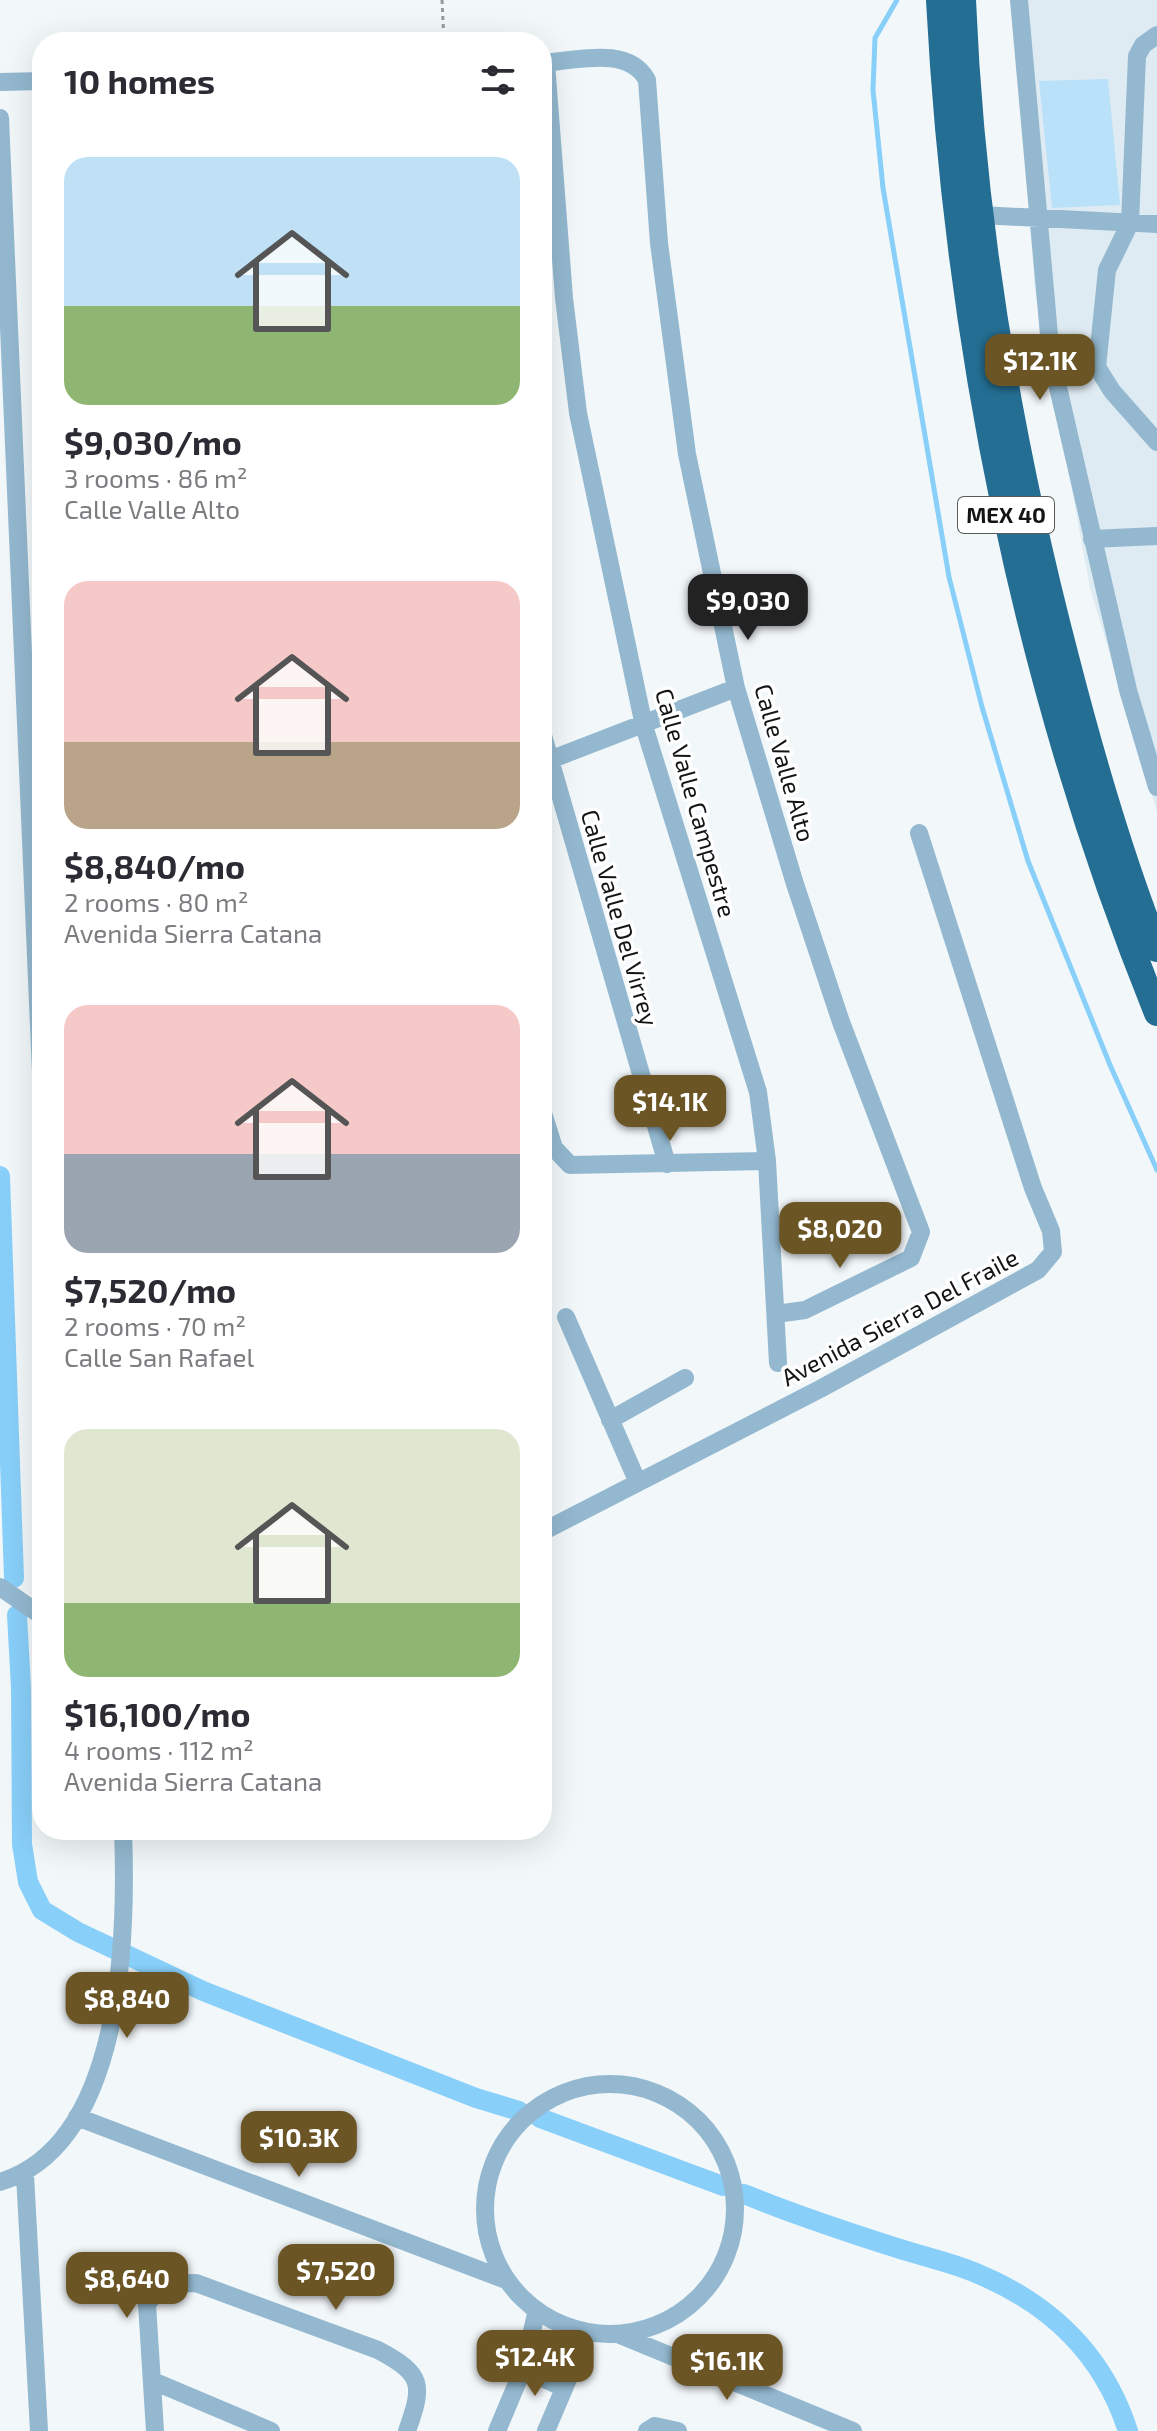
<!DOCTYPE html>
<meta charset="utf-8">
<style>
:root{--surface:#fff;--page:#f7f7f7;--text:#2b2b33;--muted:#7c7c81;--accent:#6b5525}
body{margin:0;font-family:"Exo 2",sans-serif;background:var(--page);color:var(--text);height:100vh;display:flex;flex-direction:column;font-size:30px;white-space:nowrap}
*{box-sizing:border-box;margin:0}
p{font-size:26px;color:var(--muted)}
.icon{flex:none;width:44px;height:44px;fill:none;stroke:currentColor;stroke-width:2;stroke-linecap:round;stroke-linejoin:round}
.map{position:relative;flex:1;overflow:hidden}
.drawer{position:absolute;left:32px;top:32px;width:520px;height:1808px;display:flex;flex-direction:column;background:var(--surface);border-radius:32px;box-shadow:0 8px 32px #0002}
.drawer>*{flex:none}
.price{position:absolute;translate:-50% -68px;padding:0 18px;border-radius:16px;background:var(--accent);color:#fff;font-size:26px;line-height:52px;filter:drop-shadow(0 2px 4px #0008)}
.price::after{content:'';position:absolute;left:50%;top:48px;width:24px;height:18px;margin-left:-12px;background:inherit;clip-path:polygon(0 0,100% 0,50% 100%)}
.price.selected{background:#222;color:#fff}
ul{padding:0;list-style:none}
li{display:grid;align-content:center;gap:16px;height:424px;padding:0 32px}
li span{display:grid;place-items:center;height:248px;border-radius:24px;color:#555}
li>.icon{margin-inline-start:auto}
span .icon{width:144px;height:144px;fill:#fffc;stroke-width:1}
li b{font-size:34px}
h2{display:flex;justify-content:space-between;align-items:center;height:96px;padding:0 32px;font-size:34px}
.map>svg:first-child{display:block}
.built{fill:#dfebf2}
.green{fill:#b9e1f9}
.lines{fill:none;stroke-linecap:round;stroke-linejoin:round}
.stream{stroke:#88cff9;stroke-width:5}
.canal{stroke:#88cff9;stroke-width:20}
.path{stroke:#979a9c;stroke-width:3;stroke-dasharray:4 4;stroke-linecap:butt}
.minor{stroke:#93b8cf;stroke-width:18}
.highway{stroke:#246e93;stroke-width:26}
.labels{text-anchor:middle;stroke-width:7;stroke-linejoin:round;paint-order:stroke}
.shield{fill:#fff;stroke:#5a5a5b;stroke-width:2}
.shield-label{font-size:22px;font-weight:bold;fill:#131415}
.street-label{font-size:24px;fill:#131415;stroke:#fff}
</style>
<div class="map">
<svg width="1157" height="2431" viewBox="0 0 1157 2431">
<rect width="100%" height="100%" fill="#f2f7fa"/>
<path class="built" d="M1013,0H1157V812L1090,588L1035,290Z"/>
<path class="green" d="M1108,79L1120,205L1052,208L1039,81Z"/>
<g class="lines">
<path class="stream" d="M897,0L875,38L873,90L883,188L949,577L982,707L1028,861L1110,1065L1157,1170"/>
<path class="canal" d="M0,1176L14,1578
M17,1615L21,1688L22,1844L28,1882L42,1910L78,1932L203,1991L476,2098L519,2111
M540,2118L723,2186
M744,2194C793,2214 844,2231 894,2247C921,2256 950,2262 976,2273C1051,2304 1103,2354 1128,2431"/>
<path class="path" d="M442,0L444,42"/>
<path class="minor" d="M1019,0L1051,357L1128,690L1157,787
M1157,35L1143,45L1137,56L1130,223L1107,270L1097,367L1112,391L1157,442
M542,63C575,61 628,45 647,80L659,243L687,454L736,688L795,884L841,1022L921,1232L911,1258L805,1310L776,1314
M546,63L564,298L578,413L644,726L758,1092L767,1161L778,1363
M0,82L42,81
M0,118L42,1096
M980,215L1157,224
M1092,539L1157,536
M542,732L667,1164
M542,763L736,688
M542,1110L554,1148L570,1165L767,1161
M566,1317L638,1483
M610,1420L685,1378
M542,1532L820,1389L1038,1270L1053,1252L1051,1231L1033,1188L919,833
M0,1587L42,1616
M485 2209a125 125 0 1 1 250 0a125 125 0 1 1-250 0Z
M77,2117L506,2280
M25,2175L39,2431
M0,2182C124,2144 127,1935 123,1830
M620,2335L853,2431
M523,2369L564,2388
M153,2381L271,2431
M155,2431L147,2304L163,2284L196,2283L378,2350C423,2374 424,2384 407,2431
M497,2431L523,2369L537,2310
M546,2431L588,2332
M647,2431L655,2426L678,2431"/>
<path class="highway" d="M939,0C957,346 1027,692 1157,1013
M963,0C972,224 1010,444 1067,661C1092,758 1120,856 1157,949"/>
</g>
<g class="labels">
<rect class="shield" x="958" y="497" width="96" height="36" rx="6"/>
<g class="shield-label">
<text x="1006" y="523">MEX 40</text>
</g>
<g class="street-label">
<text transform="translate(784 763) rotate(74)" y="8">Calle Valle Alto</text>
<text transform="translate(695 803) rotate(74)" y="8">Calle Valle Campestre</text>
<text transform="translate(619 918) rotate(74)" y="8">Calle Valle Del Virrey</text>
<text transform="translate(900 1318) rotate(-28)" y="8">Avenida Sierra Del Fraile</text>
</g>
</g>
</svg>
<b class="price" style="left:1040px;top:402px">$12.1K</b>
<b class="price selected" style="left:748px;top:642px">$9,030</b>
<b class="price" style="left:670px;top:1143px">$14.1K</b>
<b class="price" style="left:840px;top:1270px">$8,020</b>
<b class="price" style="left:127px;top:2040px">$8,840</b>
<b class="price" style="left:299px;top:2179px">$10.3K</b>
<b class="price" style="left:336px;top:2312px">$7,520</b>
<b class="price" style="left:127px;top:2320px">$8,640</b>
<b class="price" style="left:535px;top:2398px">$12.4K</b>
<b class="price" style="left:727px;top:2402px">$16.1K</b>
<section class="drawer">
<h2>10 homes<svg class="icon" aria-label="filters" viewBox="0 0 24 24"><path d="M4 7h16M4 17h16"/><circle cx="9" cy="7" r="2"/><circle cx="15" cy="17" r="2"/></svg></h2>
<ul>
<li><span style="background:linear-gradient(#bfe0f5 60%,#8fb573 0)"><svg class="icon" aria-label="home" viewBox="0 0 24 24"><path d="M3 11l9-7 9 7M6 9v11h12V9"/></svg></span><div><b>$9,030/mo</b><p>3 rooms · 86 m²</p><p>Calle Valle Alto</p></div></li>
<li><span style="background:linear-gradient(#f6c9c9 65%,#b9a48a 0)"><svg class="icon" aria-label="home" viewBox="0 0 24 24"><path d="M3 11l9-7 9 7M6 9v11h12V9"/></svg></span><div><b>$8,840/mo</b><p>2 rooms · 80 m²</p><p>Avenida Sierra Catana</p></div></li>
<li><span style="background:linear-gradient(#f6c9c9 60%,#9aa5b1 0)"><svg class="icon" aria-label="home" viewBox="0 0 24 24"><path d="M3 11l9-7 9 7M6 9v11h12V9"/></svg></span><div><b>$7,520/mo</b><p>2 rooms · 70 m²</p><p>Calle San Rafael</p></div></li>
<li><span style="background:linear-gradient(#dfe7d0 70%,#8fb573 0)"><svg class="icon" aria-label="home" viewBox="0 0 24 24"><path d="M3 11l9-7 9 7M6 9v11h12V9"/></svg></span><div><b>$16,100/mo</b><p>4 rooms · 112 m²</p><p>Avenida Sierra Catana</p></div></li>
</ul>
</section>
</div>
